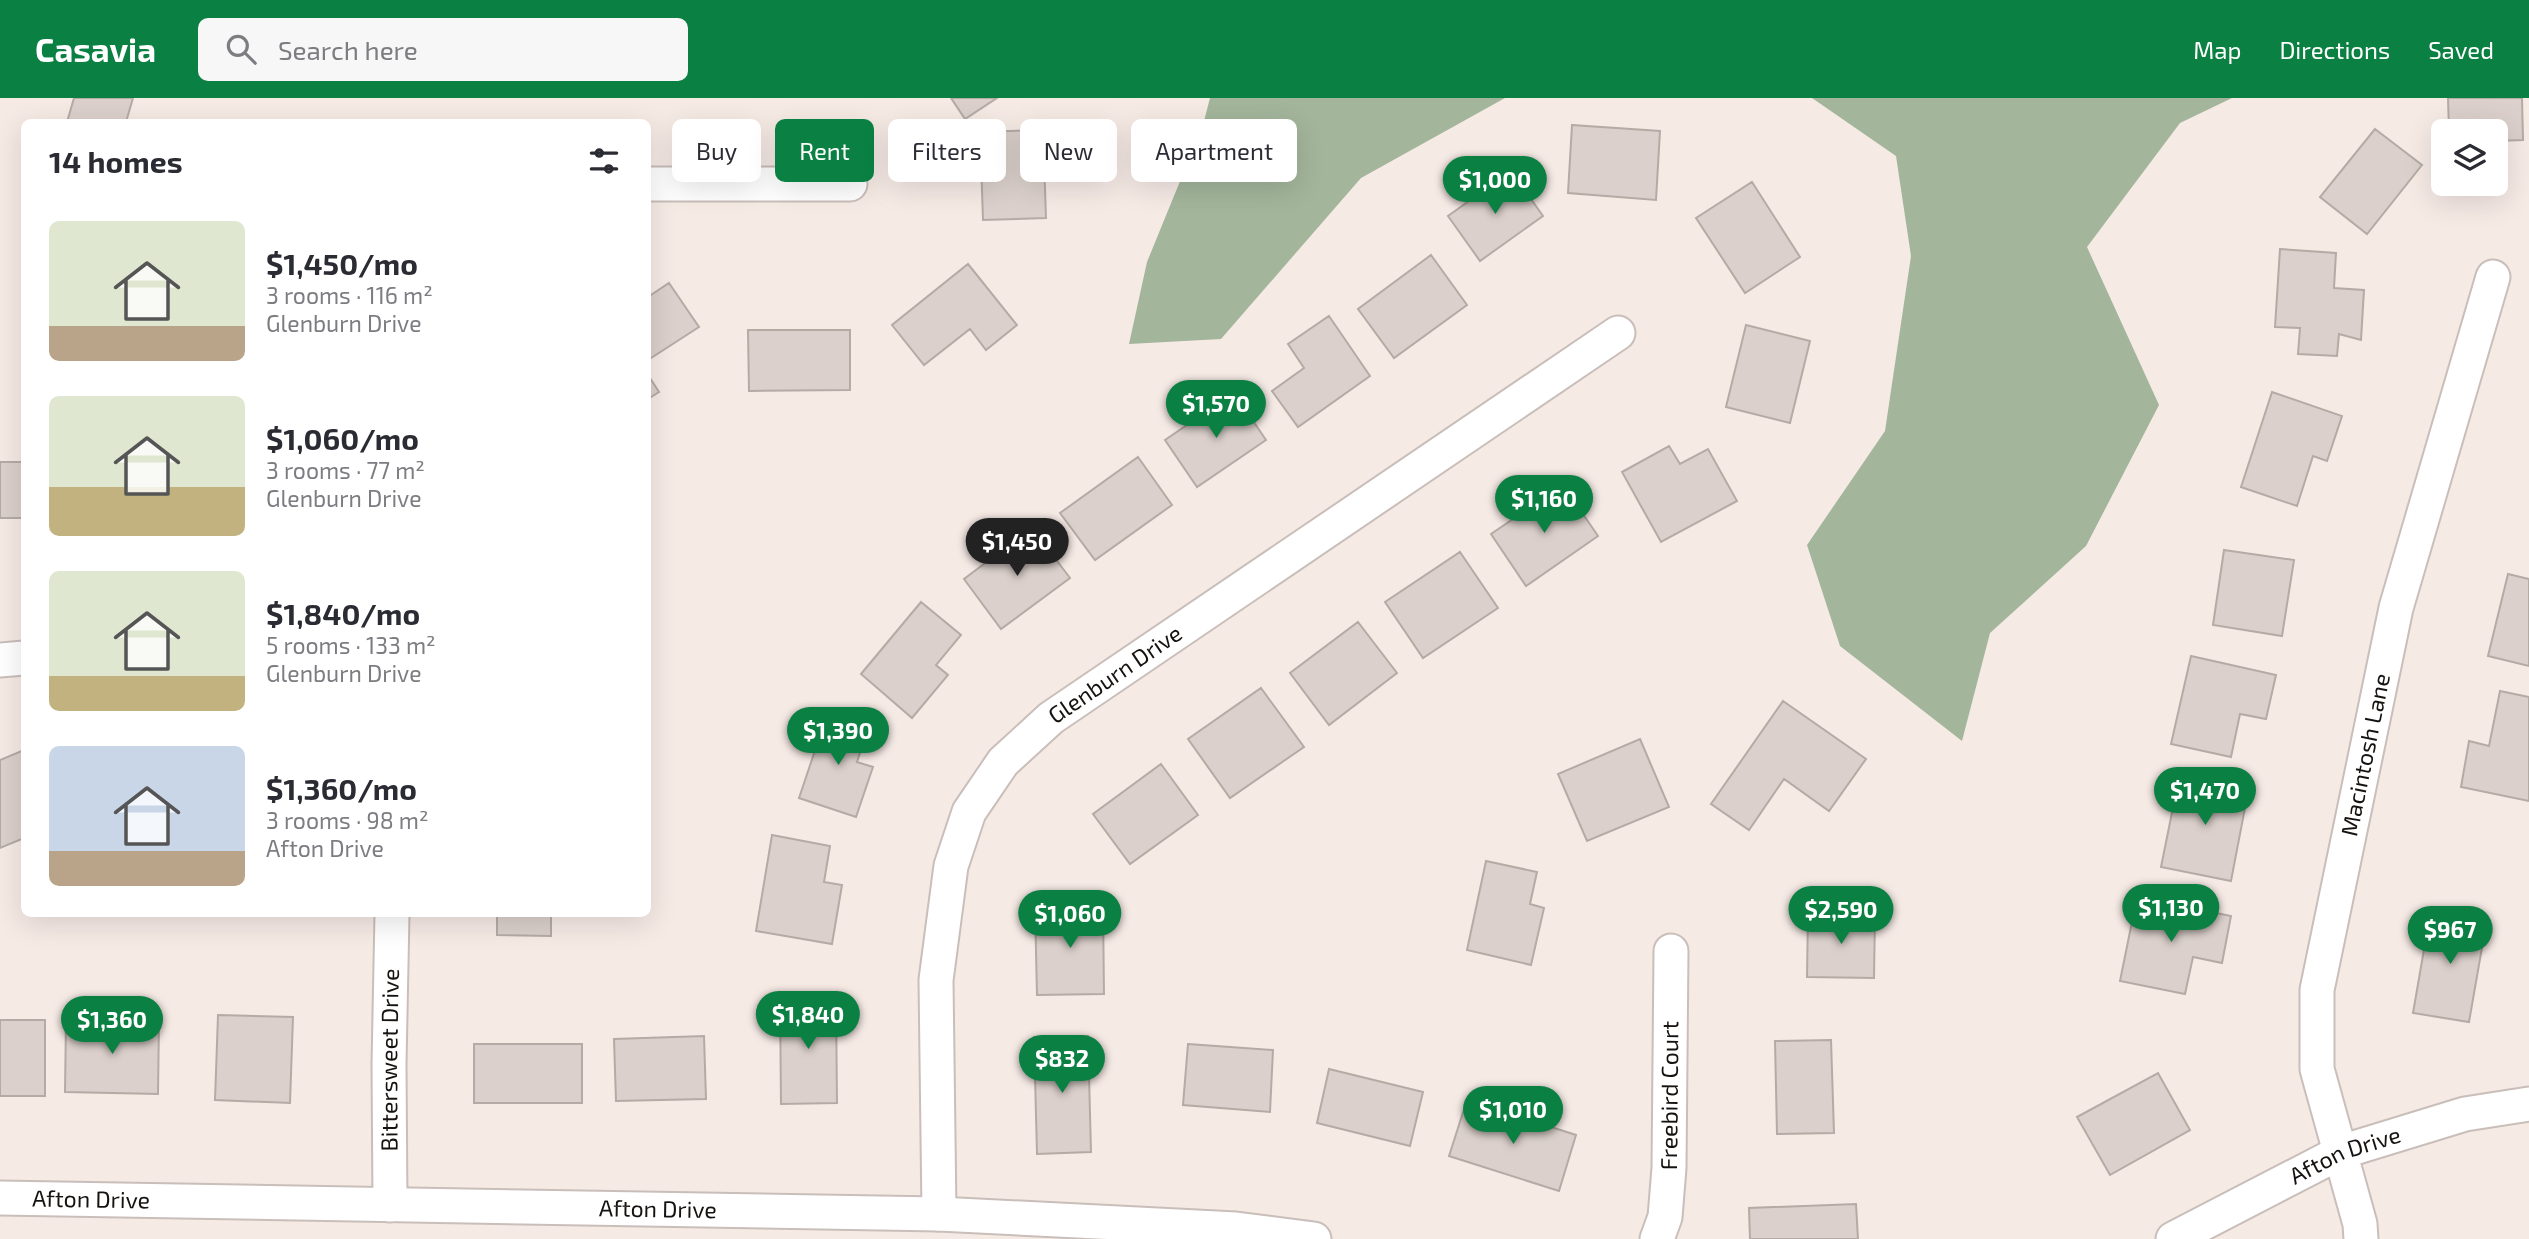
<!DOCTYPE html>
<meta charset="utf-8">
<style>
:root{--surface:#fff;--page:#f7f7f7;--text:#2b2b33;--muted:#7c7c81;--accent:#0b8043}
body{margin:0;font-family:"Exo 2",sans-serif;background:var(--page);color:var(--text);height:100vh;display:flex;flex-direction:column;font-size:26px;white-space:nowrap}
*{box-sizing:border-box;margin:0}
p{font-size:23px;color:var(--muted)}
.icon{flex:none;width:38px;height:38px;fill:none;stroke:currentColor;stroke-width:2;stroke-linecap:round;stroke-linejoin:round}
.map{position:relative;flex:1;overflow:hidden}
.panel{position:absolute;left:21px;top:21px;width:630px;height:798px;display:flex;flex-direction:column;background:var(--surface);border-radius:10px;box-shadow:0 7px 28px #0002}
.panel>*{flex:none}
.banner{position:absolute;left:672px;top:21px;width:665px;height:63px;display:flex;gap:14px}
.buttons{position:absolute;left:2431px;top:21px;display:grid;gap:14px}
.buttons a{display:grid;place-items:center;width:77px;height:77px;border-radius:10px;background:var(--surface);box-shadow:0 7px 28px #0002;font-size:35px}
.price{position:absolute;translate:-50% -60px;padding:0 16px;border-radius:24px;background:var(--accent);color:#fff;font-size:23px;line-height:46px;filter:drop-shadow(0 2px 4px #0008)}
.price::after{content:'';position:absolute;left:50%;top:42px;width:21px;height:16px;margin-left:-10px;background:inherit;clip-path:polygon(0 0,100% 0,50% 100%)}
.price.active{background:#222;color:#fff}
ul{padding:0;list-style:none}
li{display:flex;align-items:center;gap:21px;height:175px;padding:0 28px}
li span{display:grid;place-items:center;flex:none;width:196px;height:140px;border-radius:10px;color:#555}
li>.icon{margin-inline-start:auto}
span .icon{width:84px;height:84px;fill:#fffc;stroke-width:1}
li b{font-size:30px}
h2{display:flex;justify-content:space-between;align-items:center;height:84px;padding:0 28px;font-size:30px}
.tag{padding:0 24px;border-radius:10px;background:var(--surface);box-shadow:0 7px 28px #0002;font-size:24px;line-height:63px}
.tag.active{background:var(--accent);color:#fff}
header{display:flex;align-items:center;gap:42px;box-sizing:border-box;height:98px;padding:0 35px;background:var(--accent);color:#fff}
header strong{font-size:33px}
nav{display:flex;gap:38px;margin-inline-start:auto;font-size:24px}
.search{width:490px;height:63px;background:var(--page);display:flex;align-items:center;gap:18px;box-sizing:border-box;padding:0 24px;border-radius:10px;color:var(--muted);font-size:26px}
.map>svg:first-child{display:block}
.forest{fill:#a3b59b}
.building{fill:#dbd0cb;stroke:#b5aba5;stroke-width:2}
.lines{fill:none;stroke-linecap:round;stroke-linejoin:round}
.minor-casing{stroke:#c9beb9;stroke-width:37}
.minor{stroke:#fff;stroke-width:33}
.labels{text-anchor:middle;stroke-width:5;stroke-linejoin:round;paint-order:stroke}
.street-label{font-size:23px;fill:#151210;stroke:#f6eae5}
</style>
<header>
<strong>Casavia</strong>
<div class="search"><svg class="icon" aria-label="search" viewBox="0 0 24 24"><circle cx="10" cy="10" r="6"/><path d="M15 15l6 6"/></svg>Search here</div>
<nav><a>Map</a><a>Directions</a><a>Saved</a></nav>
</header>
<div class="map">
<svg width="2529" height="1141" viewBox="0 0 2529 1141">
<rect width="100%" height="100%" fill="#f6eae5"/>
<path class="forest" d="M1210,0H1505L1361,80L1221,241L1129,246L1147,164L1203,27Z
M1812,0H2232L2180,25L2087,149L2159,307L2086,448L1990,535L1962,643L1840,548L1807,447L1885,333L1911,158L1896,58Z"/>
<path class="building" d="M74,0H133L126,24H67Z
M951,0H997L965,21Z
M2448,0H2522L2523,42L2496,43V33H2449Z
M1572,27L1660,33L1656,102L1568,95Z
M2375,31L2422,67L2367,136L2320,99Z
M1043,32L1046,120L983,122L980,34Z
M1511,73L1543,118L1480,163L1448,118Z
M1752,84L1800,159L1745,195L1696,120Z
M2280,151L2336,155L2334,190L2364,192L2361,242L2339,236L2337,258L2298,256L2300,230L2275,229Z
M1431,157L1467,207L1394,260L1358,211Z
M968,166L1017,227L986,252L970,231L924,267L892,227Z
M669,185L699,229L648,262V199Z
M1329,218L1370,278L1298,329L1272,293L1304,270L1288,246Z
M1746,227L1810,243L1790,325L1726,309Z
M748,232H850V292L749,293Z
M648,277L659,294L648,301Z
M2272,294L2342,318L2327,363L2313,358L2297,408L2241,389Z
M1234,295L1266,342L1197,389L1165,342Z
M1669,348L1680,366L1708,351L1737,403L1661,444L1622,374Z
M1138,359L1172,407L1095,462L1060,415Z
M0,364H24V420H0Z
M1563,387L1598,438L1526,488L1491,436Z
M1032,430L1070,480L1001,531L964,481Z
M2224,452L2294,462L2282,538L2213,527Z
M1460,454L1498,510L1423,560L1385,504Z
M2508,476L2529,481V568L2488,558Z
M921,504L961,537L936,567L948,577L912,620L861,576Z
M1358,524L1397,575L1329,627L1290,575Z
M2191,558L2276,577L2266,621L2240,616L2231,659L2171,646Z
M1261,590L1304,649L1230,700L1188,641Z
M2500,593L2529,599V703L2461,689L2469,643L2489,648Z
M1783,603L1866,661L1829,713L1784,681L1749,732L1711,706Z
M828,614L869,628L857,664L873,669L856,719L799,700Z
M1640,641L1669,709L1587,743L1558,676Z
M24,652V740L0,750V662Z
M1161,666L1198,717L1130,766L1093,716Z
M2180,675L2249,689L2231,783L2161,769Z
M772,737L830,748L824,784L842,787L832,846L756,833Z
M1486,763L1537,774L1530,806L1544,810L1531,867L1467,852Z
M2137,799L2231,818L2222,865L2193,859L2185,896L2120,883Z
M1103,808L1104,896L1037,897L1035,809Z
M2431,811L2487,821L2469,924L2413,915Z
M1808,815L1875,816L1874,880L1807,879Z
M497,816H551V838L497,837Z
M780,900H836L837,1005L781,1006Z
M218,917L293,919L290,1005L215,1002Z
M66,921L159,923L158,996L65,994Z
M0,922H45V998H0Z
M704,938L706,1001L616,1003L614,941Z
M1088,938L1091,1054L1037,1056L1034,939Z
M1831,942L1834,1035L1777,1036L1775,943Z
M474,946H582V1005H474Z
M1188,946L1273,952L1270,1014L1183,1007Z
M1329,971L1423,994L1410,1048L1317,1025Z
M2158,975L2190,1032L2110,1077L2077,1019Z
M1467,1002L1576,1037L1559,1093L1449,1058Z
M1856,1106L1858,1141H1750L1749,1110Z"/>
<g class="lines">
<g class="minor-casing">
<g id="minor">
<path d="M648,86H850"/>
<path d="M0,562L24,560"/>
<path id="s1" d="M0,1100L939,1116L1236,1131L1314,1141"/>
<path id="s2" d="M390,1107L389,966L392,816"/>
<path id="s3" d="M939,1116L936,882L951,768L969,714L1003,664L1051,620L1618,235"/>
<path id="s4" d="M1657,1141L1665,1119L1669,1070L1671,853"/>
<path id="s5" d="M2173,1141L2341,1054L2465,1016L2529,1006"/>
<path id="s6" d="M2361,1141L2360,1126L2317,971V892L2396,510L2493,179"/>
</g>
</g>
<use href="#minor" class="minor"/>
</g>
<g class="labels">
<g class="street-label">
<text dy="8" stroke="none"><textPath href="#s3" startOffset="609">Glenburn Drive</textPath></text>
<text dy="8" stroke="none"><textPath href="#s6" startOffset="495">Macintosh Lane</textPath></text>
<text dy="8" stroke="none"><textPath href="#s2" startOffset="145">Bittersweet Drive</textPath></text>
<text dy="8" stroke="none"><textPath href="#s4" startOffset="145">Freebird Court</textPath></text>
<text dy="8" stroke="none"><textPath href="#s5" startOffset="192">Afton Drive</textPath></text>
<text dy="8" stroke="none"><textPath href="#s1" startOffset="91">Afton Drive</textPath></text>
<text dy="8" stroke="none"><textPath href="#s1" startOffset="658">Afton Drive</textPath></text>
</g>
</g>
</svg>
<div class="buttons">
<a><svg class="icon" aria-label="layers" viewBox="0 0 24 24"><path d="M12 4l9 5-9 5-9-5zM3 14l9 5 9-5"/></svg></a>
</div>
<b class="price" style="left:1495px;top:118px">$1,000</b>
<b class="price" style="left:1216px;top:342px">$1,570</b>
<b class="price" style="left:1544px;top:437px">$1,160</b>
<b class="price active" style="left:1017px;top:480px">$1,450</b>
<b class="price" style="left:838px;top:669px">$1,390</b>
<b class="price" style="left:2205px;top:729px">$1,470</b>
<b class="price" style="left:2171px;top:846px">$1,130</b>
<b class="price" style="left:1841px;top:848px">$2,590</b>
<b class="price" style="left:1070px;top:852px">$1,060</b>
<b class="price" style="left:2450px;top:868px">$967</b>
<b class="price" style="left:808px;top:953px">$1,840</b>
<b class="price" style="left:112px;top:958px">$1,360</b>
<b class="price" style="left:1062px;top:997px">$832</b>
<b class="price" style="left:1513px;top:1048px">$1,010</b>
<div class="banner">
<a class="tag">Buy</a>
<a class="tag active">Rent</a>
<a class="tag">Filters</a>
<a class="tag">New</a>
<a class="tag">Apartment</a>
</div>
<section class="panel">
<h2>14 homes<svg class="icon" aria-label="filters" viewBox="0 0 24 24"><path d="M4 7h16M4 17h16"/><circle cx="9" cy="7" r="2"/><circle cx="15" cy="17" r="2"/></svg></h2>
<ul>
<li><span style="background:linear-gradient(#dfe7d0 75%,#b9a48a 0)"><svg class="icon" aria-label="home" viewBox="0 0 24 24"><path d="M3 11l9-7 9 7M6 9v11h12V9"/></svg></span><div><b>$1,450/mo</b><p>3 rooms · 116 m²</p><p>Glenburn Drive</p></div></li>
<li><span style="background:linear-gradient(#dfe7d0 65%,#c2b280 0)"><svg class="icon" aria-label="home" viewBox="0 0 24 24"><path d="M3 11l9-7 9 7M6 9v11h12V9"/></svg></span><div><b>$1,060/mo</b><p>3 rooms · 77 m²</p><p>Glenburn Drive</p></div></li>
<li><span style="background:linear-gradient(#dfe7d0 75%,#c2b280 0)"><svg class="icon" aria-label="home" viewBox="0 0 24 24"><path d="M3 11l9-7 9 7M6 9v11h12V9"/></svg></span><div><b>$1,840/mo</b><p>5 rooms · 133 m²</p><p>Glenburn Drive</p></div></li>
<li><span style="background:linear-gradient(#c9d6e8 75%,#b9a48a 0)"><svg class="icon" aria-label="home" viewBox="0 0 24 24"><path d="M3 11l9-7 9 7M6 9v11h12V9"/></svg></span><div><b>$1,360/mo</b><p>3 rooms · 98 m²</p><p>Afton Drive</p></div></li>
</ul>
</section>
</div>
